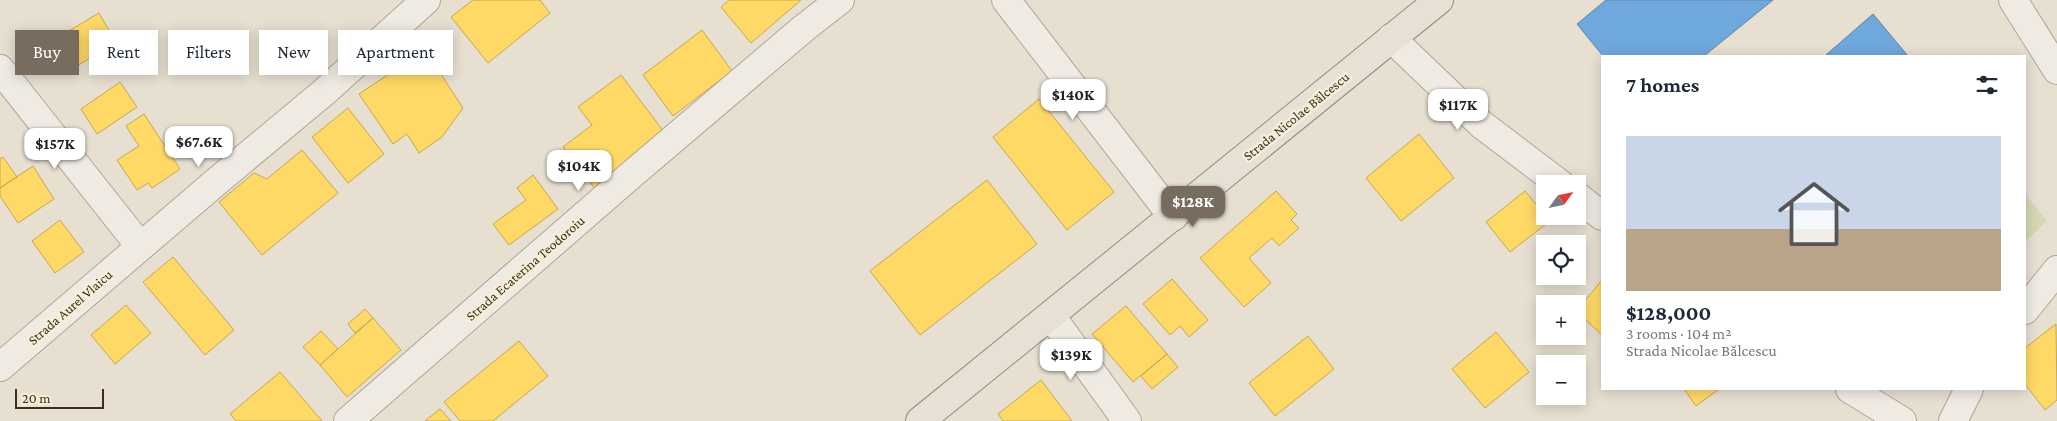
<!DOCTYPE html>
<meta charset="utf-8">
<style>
:root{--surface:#fff;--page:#f2f2f3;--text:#1f2937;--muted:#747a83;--line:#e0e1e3;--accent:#786c5e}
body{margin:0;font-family:"Crimson Pro",serif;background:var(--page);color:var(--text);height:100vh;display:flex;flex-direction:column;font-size:19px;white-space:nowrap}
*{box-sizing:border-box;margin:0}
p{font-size:16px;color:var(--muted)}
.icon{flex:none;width:28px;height:28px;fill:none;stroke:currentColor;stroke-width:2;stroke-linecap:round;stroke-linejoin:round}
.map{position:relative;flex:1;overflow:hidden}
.drawer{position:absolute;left:1601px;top:55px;width:425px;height:335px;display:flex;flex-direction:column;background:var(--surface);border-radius:0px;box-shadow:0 2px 12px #0003}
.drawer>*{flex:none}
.banner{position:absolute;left:15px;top:30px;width:475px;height:45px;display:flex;gap:10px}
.needle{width:32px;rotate:57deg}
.buttons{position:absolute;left:1536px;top:175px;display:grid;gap:10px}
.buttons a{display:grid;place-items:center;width:50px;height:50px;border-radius:0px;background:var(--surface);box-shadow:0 2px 12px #0003;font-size:25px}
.scale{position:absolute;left:15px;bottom:12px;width:89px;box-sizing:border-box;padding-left:5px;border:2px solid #3d2e20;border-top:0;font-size:14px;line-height:18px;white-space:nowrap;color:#3d2e20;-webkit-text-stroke:4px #f7eed8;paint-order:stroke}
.price{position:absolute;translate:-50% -42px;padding:0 11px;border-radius:10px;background:#fff;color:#222;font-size:16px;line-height:32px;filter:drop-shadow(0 1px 2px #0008)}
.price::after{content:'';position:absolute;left:50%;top:30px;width:15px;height:11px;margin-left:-8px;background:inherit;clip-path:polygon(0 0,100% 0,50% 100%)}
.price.active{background:var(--accent);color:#fff}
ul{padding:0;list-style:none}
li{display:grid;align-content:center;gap:10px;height:265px;padding:0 25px}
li+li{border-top:1px solid var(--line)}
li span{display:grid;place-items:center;height:155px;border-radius:0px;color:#555}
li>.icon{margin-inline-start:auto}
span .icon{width:90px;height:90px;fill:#fffc;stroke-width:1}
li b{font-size:21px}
h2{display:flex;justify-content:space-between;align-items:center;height:60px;padding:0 25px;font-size:21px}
.chip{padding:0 18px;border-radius:0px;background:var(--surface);box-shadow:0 2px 12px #0003;font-size:18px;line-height:45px}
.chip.active{background:var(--accent);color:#fff}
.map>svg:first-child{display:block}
.green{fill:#d6d7b3}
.homes{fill:#ffd966;stroke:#c5a651}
.schools{fill:#6fa8dc;stroke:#6083a4}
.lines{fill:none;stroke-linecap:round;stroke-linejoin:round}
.minor-casing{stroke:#ada599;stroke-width:30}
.major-casing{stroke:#928b80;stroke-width:30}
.minor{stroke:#efebe3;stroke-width:28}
.major{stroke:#e6e1d4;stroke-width:28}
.labels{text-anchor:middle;stroke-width:5;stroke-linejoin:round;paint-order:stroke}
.street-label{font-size:14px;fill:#3d2e20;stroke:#f7eed8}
</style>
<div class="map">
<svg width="2057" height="421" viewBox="0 0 2057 421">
<rect width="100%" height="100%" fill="#e7e0d1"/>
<path class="green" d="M2025,194L2047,221L2025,242Z"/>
<path class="homes" d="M473,0H540L550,13L488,63L451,17Z
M729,0H801L751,43L721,7Z
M99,13L116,43L75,67L57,38Z
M702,30L732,71L673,116L643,75Z
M425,50L463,108L442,137L419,153L407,134L393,144L359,94Z
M621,75L667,136L596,190L563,147L592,125L578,107Z
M120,82L137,107L97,134L81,109Z
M1039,99L1114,192L1067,230L993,137Z
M348,108L384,154L348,183L312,137Z
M144,114L180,169L152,188L148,183L137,190L117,160L139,146L126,126Z
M1419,134L1454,178L1401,221L1366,178Z
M302,150L338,193L262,255L219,202L254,173L267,179Z
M3,157L17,177L0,188V159Z
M33,166L54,199L18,223L0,196V188Z
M533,175L558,209L509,245L493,224L526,200L517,188Z
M987,180L1037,244L920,335L870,271Z
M1276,191L1297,214L1291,220L1299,228L1279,246L1272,238L1249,258L1271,283L1244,307L1200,258Z
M1525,191L1550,221L1510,252L1486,222Z
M60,220L84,252L55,273L32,241Z
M173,257L234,330L205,355L143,282Z
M1172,279L1208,320L1189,337L1180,326L1170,335L1143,304Z
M1602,280V335L1578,313V309Z
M126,305L151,333L115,364L91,335Z
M1126,306L1167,354L1133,382L1092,334Z
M365,309L373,318L355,333L348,324Z
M373,318L401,350L347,397L320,365Z
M2056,324L2057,400L2045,410L2025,384V348Z
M321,331L338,349L320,365L303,347Z
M1496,332L1529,372L1485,408L1452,369Z
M1308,336L1334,369L1275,416L1249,383Z
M519,341L548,376L493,421H460L444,402Z
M1167,354L1178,367L1152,389L1141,376Z
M280,372L322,421H236L230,414Z
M1041,380L1072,421H1003L998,414Z
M1684,389H1719L1696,406Z
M440,409L451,421H425Z"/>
<path class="schools" d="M1606,0H1773L1704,56H1603L1577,24Z
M1873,14L1908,56H1827L1826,55Z"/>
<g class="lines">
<g class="minor-casing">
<path id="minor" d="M1006,0L1173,217
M2013,0L2057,70
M1391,38L1481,124L1560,184
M0,69L140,246
M1578,197L1602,216
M2025,310L2057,270
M1051,316L1127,421
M0,367L216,182L323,93L426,0
M1850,389L1902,421
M348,421L631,175L804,28L840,0
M1953,421L1969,389"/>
</g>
<g class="major-casing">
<path id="major" d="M920,421L1439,0"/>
</g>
<use href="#minor" class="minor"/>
<use href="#major" class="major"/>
</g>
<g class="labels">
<g class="street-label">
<text transform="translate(1296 116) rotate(-39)" y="5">Strada Nicolae Bălcescu</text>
<text transform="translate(525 268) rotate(-41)" y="5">Strada Ecaterina Teodoroiu</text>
<text transform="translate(70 307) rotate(-41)" y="5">Strada Aurel Vlaicu</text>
</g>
</g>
</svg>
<div class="buttons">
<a><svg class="needle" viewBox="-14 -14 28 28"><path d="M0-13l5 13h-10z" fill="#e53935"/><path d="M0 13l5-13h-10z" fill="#747a83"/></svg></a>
<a><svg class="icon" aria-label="locate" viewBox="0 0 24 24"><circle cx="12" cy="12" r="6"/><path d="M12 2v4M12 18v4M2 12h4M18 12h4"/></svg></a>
<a>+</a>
<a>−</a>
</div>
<div class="scale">20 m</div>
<b class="price" style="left:1073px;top:121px">$140K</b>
<b class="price" style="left:1458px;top:131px">$117K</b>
<b class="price" style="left:199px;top:168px">$67.6K</b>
<b class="price" style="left:55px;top:170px">$157K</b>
<b class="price" style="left:579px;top:192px">$104K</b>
<b class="price active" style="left:1193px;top:228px">$128K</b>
<b class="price" style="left:1071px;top:381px">$139K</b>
<div class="banner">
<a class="chip active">Buy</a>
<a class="chip">Rent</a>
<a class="chip">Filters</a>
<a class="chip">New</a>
<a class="chip">Apartment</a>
</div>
<section class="drawer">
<h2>7 homes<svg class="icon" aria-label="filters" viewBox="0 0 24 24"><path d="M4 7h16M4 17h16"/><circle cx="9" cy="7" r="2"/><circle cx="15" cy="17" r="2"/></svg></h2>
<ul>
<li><span style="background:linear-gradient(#c9d6e8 60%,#b9a48a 0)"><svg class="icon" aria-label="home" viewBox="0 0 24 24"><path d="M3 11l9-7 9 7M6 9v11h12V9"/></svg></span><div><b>$128,000</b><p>3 rooms · 104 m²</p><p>Strada Nicolae Bălcescu</p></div></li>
</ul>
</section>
</div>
